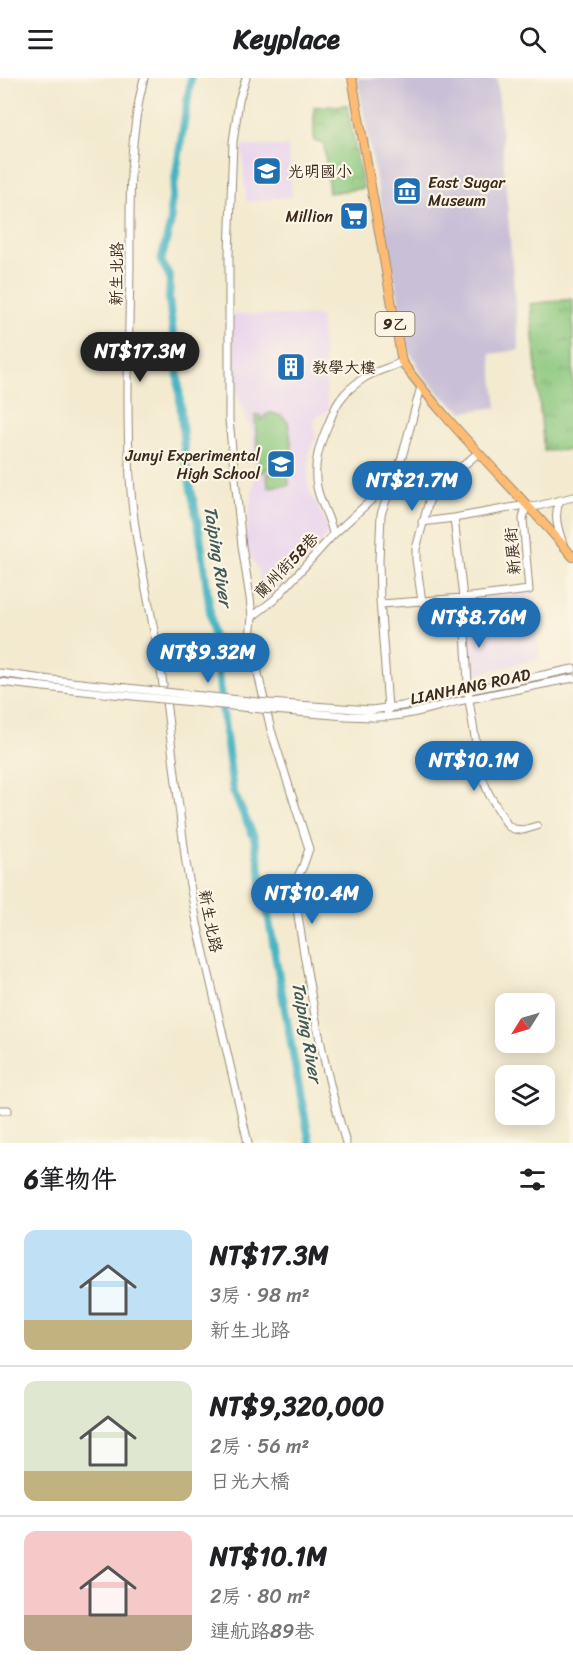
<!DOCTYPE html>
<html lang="zh-TW">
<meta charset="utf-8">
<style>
:root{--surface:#fff;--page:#f2f2f2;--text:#202124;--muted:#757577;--line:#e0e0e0;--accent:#1f6fb2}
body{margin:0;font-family:Sriracha,"LXGW WenKai TC",sans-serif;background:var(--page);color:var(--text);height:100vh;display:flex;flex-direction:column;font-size:22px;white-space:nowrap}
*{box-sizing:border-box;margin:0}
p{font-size:20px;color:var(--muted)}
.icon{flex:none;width:33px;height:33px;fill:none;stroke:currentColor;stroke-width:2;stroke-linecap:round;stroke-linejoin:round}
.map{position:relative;height:1065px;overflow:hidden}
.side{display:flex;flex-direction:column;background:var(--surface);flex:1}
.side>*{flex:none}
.needle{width:39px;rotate:233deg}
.buttons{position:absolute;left:495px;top:915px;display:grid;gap:12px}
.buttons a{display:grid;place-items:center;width:60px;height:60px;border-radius:12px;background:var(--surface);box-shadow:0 3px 15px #0003;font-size:30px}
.price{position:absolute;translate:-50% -51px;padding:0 14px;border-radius:21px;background:var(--accent);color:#fff;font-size:20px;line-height:39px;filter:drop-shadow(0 2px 3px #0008)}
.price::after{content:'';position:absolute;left:50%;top:36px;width:18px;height:14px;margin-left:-9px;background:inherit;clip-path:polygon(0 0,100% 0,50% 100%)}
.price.selected{background:#222;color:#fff}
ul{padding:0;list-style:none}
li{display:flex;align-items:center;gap:18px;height:150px;padding:0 24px}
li+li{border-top:2px solid var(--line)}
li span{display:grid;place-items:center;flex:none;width:168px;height:120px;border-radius:12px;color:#555}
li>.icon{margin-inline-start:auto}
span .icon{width:72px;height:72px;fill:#fffc;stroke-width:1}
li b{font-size:26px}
h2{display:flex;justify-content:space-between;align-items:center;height:72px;padding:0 24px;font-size:26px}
header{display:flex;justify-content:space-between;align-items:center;height:78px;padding:0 24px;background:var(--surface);font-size:27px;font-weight:700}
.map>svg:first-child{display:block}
.built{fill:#e8d2ee}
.industrial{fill:#c9bfd7}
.grass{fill:url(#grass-tufts);stroke:#62784e;stroke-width:1.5}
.park{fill:url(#park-crowns);stroke:#62784e;stroke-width:1.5}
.garden{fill:#8ac77d;stroke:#62784e;stroke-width:1.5}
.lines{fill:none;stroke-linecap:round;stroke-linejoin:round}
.river{stroke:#46b4c2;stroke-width:8}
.minor-casing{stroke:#978a76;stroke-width:9}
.major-casing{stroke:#978a76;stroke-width:10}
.minor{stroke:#fff;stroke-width:7}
.major{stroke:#ffbb71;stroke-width:8}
.minor-bridge-casing{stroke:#978a76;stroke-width:9;stroke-linecap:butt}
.minor-bridge{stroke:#fff;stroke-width:7}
.labels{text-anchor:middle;stroke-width:4.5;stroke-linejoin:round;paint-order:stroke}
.shield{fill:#fcf5e5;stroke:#75675a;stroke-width:1.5}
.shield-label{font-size:15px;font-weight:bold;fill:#3b2a1e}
.poi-label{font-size:16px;fill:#3b2a1e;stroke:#fcf5e5;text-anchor:start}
.street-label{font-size:16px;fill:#3b2a1e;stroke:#fcf5e5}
.water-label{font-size:18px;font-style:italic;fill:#3f5a57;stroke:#fcf5e5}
</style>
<header><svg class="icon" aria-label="menu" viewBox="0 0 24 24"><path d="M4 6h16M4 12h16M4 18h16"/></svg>Keyplace<svg class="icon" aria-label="search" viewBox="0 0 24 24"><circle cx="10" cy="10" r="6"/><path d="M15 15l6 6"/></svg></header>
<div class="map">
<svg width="573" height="1065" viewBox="0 0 573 1065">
<defs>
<pattern id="grass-tufts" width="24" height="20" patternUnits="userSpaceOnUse" patternTransform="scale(1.5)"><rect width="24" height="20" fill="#8ac77d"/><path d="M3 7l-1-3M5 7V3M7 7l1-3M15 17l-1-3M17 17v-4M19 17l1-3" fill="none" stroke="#72a266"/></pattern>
<pattern id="park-crowns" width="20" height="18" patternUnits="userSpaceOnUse" patternTransform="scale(1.5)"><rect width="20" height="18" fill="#8ac77d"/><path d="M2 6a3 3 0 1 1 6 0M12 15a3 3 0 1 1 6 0" fill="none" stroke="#72a266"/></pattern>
</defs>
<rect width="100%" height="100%" fill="#fcf5e5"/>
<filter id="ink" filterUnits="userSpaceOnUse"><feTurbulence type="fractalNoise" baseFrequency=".0167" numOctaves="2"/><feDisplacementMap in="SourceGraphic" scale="12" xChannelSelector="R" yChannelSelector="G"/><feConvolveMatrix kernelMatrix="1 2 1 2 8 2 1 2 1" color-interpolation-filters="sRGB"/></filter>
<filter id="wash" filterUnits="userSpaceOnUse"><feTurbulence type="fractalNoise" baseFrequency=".008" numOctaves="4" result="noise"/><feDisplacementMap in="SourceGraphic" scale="24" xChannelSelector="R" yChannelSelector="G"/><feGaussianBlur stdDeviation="1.35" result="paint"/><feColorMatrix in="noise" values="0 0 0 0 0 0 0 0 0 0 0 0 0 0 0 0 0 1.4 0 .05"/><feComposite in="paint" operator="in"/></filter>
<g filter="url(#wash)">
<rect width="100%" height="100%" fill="#f3eacf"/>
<path class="built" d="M242,68H288L292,118L246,124Z
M232,236L320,238L328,332L314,341L316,360L309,373L308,406L311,418L317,425L327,449V455L324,461L265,523L259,494L245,469L248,443L255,399L252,349L248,344L233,304Z
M533,514L539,581L474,596L465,523Z"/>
<path class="industrial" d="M357,0H497L519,272L490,276L497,329L463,334L441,317L422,296L408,270Z"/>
<path class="grass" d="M573,221V372L544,373L530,226Z"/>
<path class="park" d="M347,27L363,110L329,115L324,66L314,63V29Z"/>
<path class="garden" d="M272,335L281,338L288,344L293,378C289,392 277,397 265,390V394H259L255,337H260L261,342L267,336Z
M288,394L289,407L268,409L267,396Z"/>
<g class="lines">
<path class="river" d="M191,0L170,133L171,143L161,183L170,199L169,221L178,298L185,382L200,456L233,713L254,759L296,993L310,1065"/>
</g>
</g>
<g filter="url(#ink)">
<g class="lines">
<g class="minor-casing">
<path id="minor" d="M144,0C128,62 130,127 130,190C129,260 126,330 130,400C134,471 154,538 163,607
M246,0L239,22L233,64L229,176V342L242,468L250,520L252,539L250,561L271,652L309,771L303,788L295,805L294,810L297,831C309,910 323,989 346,1065
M560,422C553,437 558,451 563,466
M454,440L463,520L469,622L481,697L489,716L508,748L514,751L523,752L537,748
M422,444L454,440L526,427L534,429L573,419
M333,457C331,440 320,426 317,409C313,387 319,367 328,347C332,338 334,330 340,322C346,313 355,306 364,300C375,293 389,290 402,284
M422,524L416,481V471L429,423L441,407L478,375
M381,526L463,520L529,512L523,441L526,427
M252,539L275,521L333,457L380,414L392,406
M0,595L43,601
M0,604L44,609
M166,623L186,785L197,845L248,1065
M371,632L402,628L450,616L573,591
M373,639C403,640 431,630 459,623C497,615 535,608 573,600
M387,639L388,630L380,522L379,482L381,436L402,379L421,309
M0,1032H8"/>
</g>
<g class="major-casing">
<path id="major" d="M352,0L402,284C453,354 518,413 573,479"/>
</g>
<use href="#minor" class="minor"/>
<use href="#major" class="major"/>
<g class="minor-bridge-casing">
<path id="minor-bridge" d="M43,601L268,625L371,632
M44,609L261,631L346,638L373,639"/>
</g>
<use href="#minor-bridge" class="minor-bridge"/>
</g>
</g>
<defs>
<g id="school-square" transform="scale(1.5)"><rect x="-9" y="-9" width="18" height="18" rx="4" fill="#1f6fb2" stroke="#fcf5e5"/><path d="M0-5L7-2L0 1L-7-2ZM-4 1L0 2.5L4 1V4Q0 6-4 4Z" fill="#fff"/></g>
<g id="museum-square" transform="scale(1.5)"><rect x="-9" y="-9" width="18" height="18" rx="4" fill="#1f6fb2" stroke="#fcf5e5"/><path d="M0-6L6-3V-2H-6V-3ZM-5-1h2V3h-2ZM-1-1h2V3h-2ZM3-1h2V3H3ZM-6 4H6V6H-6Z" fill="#fff"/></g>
<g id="supermarket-square" transform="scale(1.5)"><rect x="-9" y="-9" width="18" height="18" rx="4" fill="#1f6fb2" stroke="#fcf5e5"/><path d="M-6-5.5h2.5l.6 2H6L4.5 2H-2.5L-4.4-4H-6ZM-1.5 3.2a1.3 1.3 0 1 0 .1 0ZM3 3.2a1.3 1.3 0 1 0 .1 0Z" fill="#fff"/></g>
<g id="building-square" transform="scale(1.5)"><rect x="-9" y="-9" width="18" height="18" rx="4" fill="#1f6fb2" stroke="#fcf5e5"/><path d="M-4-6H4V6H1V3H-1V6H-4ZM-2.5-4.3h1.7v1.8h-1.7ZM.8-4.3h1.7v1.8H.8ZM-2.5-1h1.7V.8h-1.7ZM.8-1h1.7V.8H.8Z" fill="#fff"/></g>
</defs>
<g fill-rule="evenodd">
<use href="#school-square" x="267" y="93"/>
<use href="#museum-square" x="407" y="113"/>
<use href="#supermarket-square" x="354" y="138"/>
<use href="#building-square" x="291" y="289"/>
<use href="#school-square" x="281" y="386"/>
</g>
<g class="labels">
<rect class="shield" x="375.5" y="234" width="39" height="24" rx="4.5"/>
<g class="shield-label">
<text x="395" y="251">9乙</text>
</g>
<g class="poi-label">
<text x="288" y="99">光明國小</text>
<text x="428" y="110">East Sugar<tspan x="428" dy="18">Museum</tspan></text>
<text x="333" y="144" text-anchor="end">Million</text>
<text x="312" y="295">教學大樓</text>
<text x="260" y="383" text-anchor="end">Junyi Experimental<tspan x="260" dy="18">High School</tspan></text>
</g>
<g class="street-label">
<text transform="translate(116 196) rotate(-89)" y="6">新生北路</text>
<text transform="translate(512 473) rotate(-95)" y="6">新展街</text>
<text transform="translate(286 487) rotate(-46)" y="6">蘭州街58巷</text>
<text transform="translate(470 608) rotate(-12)" y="6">LIANHANG ROAD</text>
<text transform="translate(211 843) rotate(79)" y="6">新生北路</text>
</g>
<g class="water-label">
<text transform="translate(218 478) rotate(81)" y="6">Taiping River</text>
<text transform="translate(307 954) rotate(80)" y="6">Taiping River</text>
</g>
</g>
</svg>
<div class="buttons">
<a><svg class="needle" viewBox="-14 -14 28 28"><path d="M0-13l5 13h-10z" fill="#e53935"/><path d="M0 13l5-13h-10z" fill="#757577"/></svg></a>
<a><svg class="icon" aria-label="layers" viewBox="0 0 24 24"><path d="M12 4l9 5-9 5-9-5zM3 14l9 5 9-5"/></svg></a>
</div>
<b class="price selected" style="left:140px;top:305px">NT$17.3M</b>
<b class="price" style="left:412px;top:434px">NT$21.7M</b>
<b class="price" style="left:479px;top:571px">NT$8.76M</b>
<b class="price" style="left:208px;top:606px">NT$9.32M</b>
<b class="price" style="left:474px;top:714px">NT$10.1M</b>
<b class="price" style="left:312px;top:847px">NT$10.4M</b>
</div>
<section class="side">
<h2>6筆物件<svg class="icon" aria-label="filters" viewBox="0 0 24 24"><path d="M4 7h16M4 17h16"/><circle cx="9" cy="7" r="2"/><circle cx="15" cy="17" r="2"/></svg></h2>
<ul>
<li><span style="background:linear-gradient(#bfe0f5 75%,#c2b280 0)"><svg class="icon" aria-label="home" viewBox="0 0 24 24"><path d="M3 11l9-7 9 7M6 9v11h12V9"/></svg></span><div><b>NT$17.3M</b><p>3房 · 98 m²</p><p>新生北路</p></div></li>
<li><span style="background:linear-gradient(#dfe7d0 75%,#c2b280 0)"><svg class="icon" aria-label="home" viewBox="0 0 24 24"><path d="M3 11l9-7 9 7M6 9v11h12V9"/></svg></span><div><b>NT$9,320,000</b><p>2房 · 56 m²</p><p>日光大橋</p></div></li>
<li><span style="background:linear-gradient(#f6c9c9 70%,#b9a48a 0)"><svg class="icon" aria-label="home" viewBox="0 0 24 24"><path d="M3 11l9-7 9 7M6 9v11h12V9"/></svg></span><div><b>NT$10.1M</b><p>2房 · 80 m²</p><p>連航路89巷</p></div></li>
</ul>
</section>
